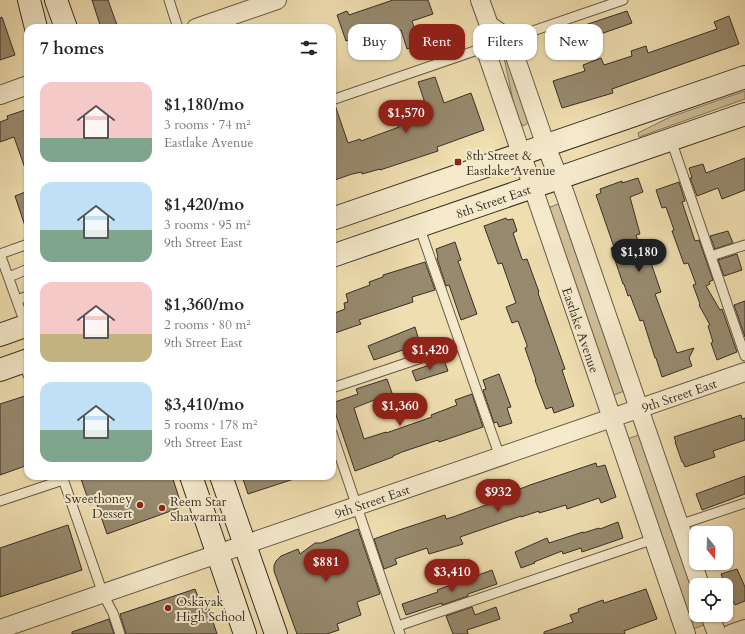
<!DOCTYPE html>
<meta charset="utf-8">
<style>
:root{--surface:#fff;--page:#f6f6f6;--text:#222;--muted:#767676;--accent:#8f2418}
body{margin:0;font-family:Cardo,serif;background:var(--page);color:var(--text);height:100vh;display:flex;flex-direction:column;font-size:15px;white-space:nowrap}
*{box-sizing:border-box;margin:0}
p{font-size:13px;color:var(--muted)}
.icon{flex:none;width:22px;height:22px;fill:none;stroke:currentColor;stroke-width:2;stroke-linecap:round;stroke-linejoin:round}
.map{position:relative;flex:1;overflow:hidden}
.side{position:absolute;left:24px;top:24px;width:312px;height:456px;display:flex;flex-direction:column;background:var(--surface);border-radius:12px;box-shadow:0 1px 3px #0004}
.side>*{flex:none}
.top-card{position:absolute;left:348px;top:24px;width:337px;height:36px;display:flex;gap:8px}
.needle{width:26px;rotate:161deg}
.buttons{position:absolute;left:689px;top:526px;display:grid;gap:8px}
.buttons a{display:grid;place-items:center;width:44px;height:44px;border-radius:8px;background:var(--surface);box-shadow:0 1px 3px #0004;font-size:20px}
.price{position:absolute;translate:-50% -34px;padding:0 9px;border-radius:14px;background:var(--accent);color:#fff;font-size:13px;line-height:26px;filter:drop-shadow(0 1px 2px #0008)}
.price::after{content:'';position:absolute;left:50%;top:24px;width:12px;height:9px;margin-left:-6px;background:inherit;clip-path:polygon(0 0,100% 0,50% 100%)}
.price.current{background:#222;color:#fff}
ul{padding:0;list-style:none}
li{display:flex;align-items:center;gap:12px;height:100px;padding:0 16px}
li span{display:grid;place-items:center;flex:none;width:112px;height:80px;border-radius:12px;color:#555}
li>.icon{margin-inline-start:auto}
span .icon{width:48px;height:48px;fill:#fffc;stroke-width:1}
li b{font-size:17px}
h2{display:flex;justify-content:space-between;align-items:center;height:48px;padding:0 16px;font-size:17px}
.tag{padding:0 14px;border-radius:12px;background:var(--surface);box-shadow:0 1px 3px #0004;font-size:14px;line-height:36px}
.tag.current{background:var(--accent);color:#fff}
.map>svg:first-child{display:block}
.green{fill:#d0c099;stroke:#847860}
.building{fill:#978a6e;stroke:#382f26}
.lines{fill:none;stroke-linecap:round;stroke-linejoin:round}
.service-casing{stroke:#665b48;stroke-width:11}
.minor-casing{stroke:#665b48;stroke-width:20}
.secondary-casing{stroke:#382f26;stroke-width:24}
.service{stroke:#f5eacc;stroke-width:9}
.minor{stroke:#f5eacc;stroke-width:18}
.secondary{stroke:#f5eacc;stroke-width:22}
.poi-dot{fill:#8f2418;stroke:#f5eacc;stroke-width:1.5}
.labels{text-anchor:middle;stroke-width:4;stroke-linejoin:round;paint-order:stroke}
.poi-label{font-size:13px;fill:#382f26;stroke:#f5eacc;text-anchor:start}
.street-label{font-size:13px;fill:#382f26;stroke:#f5eacc}
</style>
<div class="map">
<svg width="745" height="634" viewBox="0 0 745 634">
<rect width="100%" height="100%" fill="#efdeb0"/>
<filter id="stains"><feTurbulence type="fractalNoise" baseFrequency=".005" numOctaves="4"/><feColorMatrix values="0 0 0 0 .2 0 0 0 0 .09 0 0 0 0 .02 0 0 0 .5 -.17"/></filter>
<radialGradient id="worn" r=".72"><stop offset=".6" stop-color="#630" stop-opacity="0"/><stop offset="1" stop-color="#630" stop-opacity=".3"/></radialGradient>
<path class="green" d="M503,53H505L527,117L528,123L523,126L516,115Z
M745,91V99L639,137L638,133L670,117Z
M558,204L561,206L624,391L612,396L548,208Z
M639,435H641L696,595V615H703L705,622L704,625L693,629L627,439Z"/>
<path class="building" d="M92,0H108L118,28H101Z
M393,0H428L433,14L412,21L420,45L407,49L401,30L372,39L370,32L346,41L337,15L347,11L349,15Z
M627,11L632,23L589,38L585,25Z
M729,16L739,44L612,89L613,93L562,108L553,81L585,71L583,65L601,58L604,65L632,56L631,51L646,46L648,53L717,29L714,22Z
M2,17L15,55L0,60V18Z
M435,77L444,103L471,93L484,130L437,147L438,151L380,170V169L362,174V172L352,174L332,181V106L335,105L348,143L360,139L361,141L399,127L397,124L406,121L403,114L426,106L418,82Z
M28,109V170L26,171L14,137L0,142V122L8,119L7,116Z
M745,158V190L722,199L718,188L697,196L690,178H692L689,168L703,164L706,173Z
M638,178L643,192L630,197L640,234L636,235L644,258L649,257L661,292L655,294L677,353L694,348L689,358L692,366L662,377L656,358H655L643,320L640,321L630,295L628,296L624,284H623L611,248L614,247L596,195L601,193L600,189L622,181V183Z
M679,182L685,201L682,202L695,241L699,240L713,280L709,282L710,284L706,286L720,310L722,309L737,352L717,360L711,343L713,342L708,326L710,325L699,305L700,304L693,285L696,284L688,263L684,264L672,231L674,230L666,207L662,208L656,190Z
M28,191V228L26,229L15,196Z
M506,218L507,220L513,219L517,231L513,233L522,259L523,260L527,259L539,292L538,293L565,369L562,370L574,406L554,413L552,407L546,409L535,380H536L525,348L527,347V345L518,321L512,323L506,307L516,303L502,263L498,264L484,226Z
M728,231L733,243L715,249L710,236Z
M455,242L461,260L458,261L477,314L461,320L449,285L446,286L437,258L438,257L436,249Z
M737,254L742,270L724,276L718,260Z
M425,262L435,290L412,297L413,302L359,320L361,324L332,334V314L345,309L344,303L348,302L346,294L370,285L369,282L383,277V275Z
M745,301V337L734,305Z
M415,327L420,344L374,360L368,346Z
M444,360L448,371L416,381L412,371Z
M499,374L511,407L507,408L512,423L499,427L497,422L494,423L483,390L486,389L483,380Z
M387,379L392,393L354,408L364,439L386,432V433L432,417L431,415L457,405L455,400L472,394L483,427L439,442L438,440L402,452L393,456V457L355,471L332,403L358,394L356,389Z
M28,395V465L0,475V404Z
M741,415L742,419L745,418V440L713,451L715,457L685,467L683,462H682L675,442H676L674,437Z
M596,463L597,467L605,465L616,497L601,503L599,498L567,509L566,505L539,513V511L521,517V516L460,537L463,544L429,554L427,548L395,559L397,564L384,569L374,539L396,531L445,515L446,519L453,517L494,502V501L513,494L512,492L530,485Z
M80,476H172L182,507L107,534L96,502L90,505Z
M242,476H296L297,478L248,494Z
M745,476V494L702,510L696,494Z
M618,522L623,538L582,552L581,548L563,554L562,551L534,562L535,563L521,568L515,552L547,538L549,543L583,532V533L599,528L600,529Z
M68,525L82,570L0,597V548Z
M358,529L380,594L357,602L361,615L337,624L339,630L327,634H297L274,571V566L276,561L281,556L298,549L300,554L315,543H321Z
M737,569L745,587V601L735,605L733,601L728,602L726,596V585H725L721,574Z
M492,570L497,584L468,594V596L442,605V603L406,615L402,604L438,592L437,590Z
M195,589L199,599L205,597L217,634H126L120,614Z
M646,589L657,619L624,631L625,634H544V632L573,622L570,615L579,612L578,609L603,600L604,603Z
M472,607L475,615L496,607L500,619L467,630L468,634H453L446,616Z
M109,619L114,634H72V632Z"/>
<g class="lines">
<g class="service-casing">
<path id="service" d="M169,0L178,28
M332,100L623,0
M671,140L745,356
M419,226L500,457
M0,254L26,326
M0,254L28,244
M711,256L745,245
M9,277L28,269
M17,300L28,296
M23,362L28,375
M332,388L460,345
M332,433L400,634
M62,476L103,594L113,613L120,634
M0,501L63,480
M679,525L745,503
M398,626L654,539"/>
</g>
<g class="minor-casing">
<path id="minor" d="M480,0L489,25L485,48L686,634
M489,25L509,39L546,146L565,194L700,585
M196,28L277,0
M0,95L28,85
M710,615L717,634
M0,629L745,372
M731,634L745,629"/>
</g>
<g class="secondary-casing">
<path id="secondary" d="M29,0L36,28
M56,0L66,28
M332,219L745,77
M332,256L745,114
M0,335L28,325
M0,370L28,360
M191,476L245,634
M221,476L276,634"/>
</g>
<use href="#service" class="service"/>
<use href="#minor" class="minor"/>
<use href="#secondary" class="secondary"/>
</g>
<g class="poi-dot">
<rect x="454" y="158" width="8" height="8" rx="2"/>
<circle cx="140" cy="505" r="4"/>
<circle cx="162" cy="508" r="4"/>
<circle cx="168" cy="608" r="4"/>
</g>
<g class="labels">
<g class="poi-label">
<text x="466" y="160">8th Street &amp;<tspan x="466" dy="15">Eastlake Avenue</tspan></text>
<text x="132" y="503" text-anchor="end">Sweethoney<tspan x="132" dy="15">Dessert</tspan></text>
<text x="170" y="506">Reem Star<tspan x="170" dy="15">Shawarma</tspan></text>
<text x="176" y="606">Oskāyak<tspan x="176" dy="15">High School</tspan></text>
</g>
<g class="street-label">
<text transform="translate(493 201) rotate(-19)" y="5">8th Street East</text>
<text transform="translate(581 330) rotate(71)" y="5">Eastlake Avenue</text>
<text transform="translate(679 395) rotate(-19)" y="5">9th Street East</text>
<text transform="translate(372 501) rotate(-19)" y="5">9th Street East</text>
</g>
</g>
<rect width="100%" height="100%" filter="url(#stains)"/>
<rect width="100%" height="100%" fill="url(#worn)"/>
</svg>
<div class="buttons">
<a><svg class="needle" viewBox="-14 -14 28 28"><path d="M0-13l5 13h-10z" fill="#e53935"/><path d="M0 13l5-13h-10z" fill="#767676"/></svg></a>
<a><svg class="icon" aria-label="locate" viewBox="0 0 24 24"><circle cx="12" cy="12" r="6"/><path d="M12 2v4M12 18v4M2 12h4M18 12h4"/></svg></a>
</div>
<b class="price" style="left:406px;top:134px">$1,570</b>
<b class="price current" style="left:639px;top:273px">$1,180</b>
<b class="price" style="left:430px;top:371px">$1,420</b>
<b class="price" style="left:400px;top:427px">$1,360</b>
<b class="price" style="left:498px;top:513px">$932</b>
<b class="price" style="left:326px;top:583px">$881</b>
<b class="price" style="left:452px;top:593px">$3,410</b>
<div class="top-card">
<a class="tag">Buy</a>
<a class="tag current">Rent</a>
<a class="tag">Filters</a>
<a class="tag">New</a>
</div>
<section class="side">
<h2>7 homes<svg class="icon" aria-label="filters" viewBox="0 0 24 24"><path d="M4 7h16M4 17h16"/><circle cx="9" cy="7" r="2"/><circle cx="15" cy="17" r="2"/></svg></h2>
<ul>
<li><span style="background:linear-gradient(#f6c9c9 70%,#7fa58c 0)"><svg class="icon" aria-label="home" viewBox="0 0 24 24"><path d="M3 11l9-7 9 7M6 9v11h12V9"/></svg></span><div><b>$1,180/mo</b><p>3 rooms · 74 m²</p><p>Eastlake Avenue</p></div></li>
<li><span style="background:linear-gradient(#bfe0f5 60%,#7fa58c 0)"><svg class="icon" aria-label="home" viewBox="0 0 24 24"><path d="M3 11l9-7 9 7M6 9v11h12V9"/></svg></span><div><b>$1,420/mo</b><p>3 rooms · 95 m²</p><p>9th Street East</p></div></li>
<li><span style="background:linear-gradient(#f6c9c9 65%,#c2b280 0)"><svg class="icon" aria-label="home" viewBox="0 0 24 24"><path d="M3 11l9-7 9 7M6 9v11h12V9"/></svg></span><div><b>$1,360/mo</b><p>2 rooms · 80 m²</p><p>9th Street East</p></div></li>
<li><span style="background:linear-gradient(#bfe0f5 60%,#7fa58c 0)"><svg class="icon" aria-label="home" viewBox="0 0 24 24"><path d="M3 11l9-7 9 7M6 9v11h12V9"/></svg></span><div><b>$3,410/mo</b><p>5 rooms · 178 m²</p><p>9th Street East</p></div></li>
</ul>
</section>
</div>
